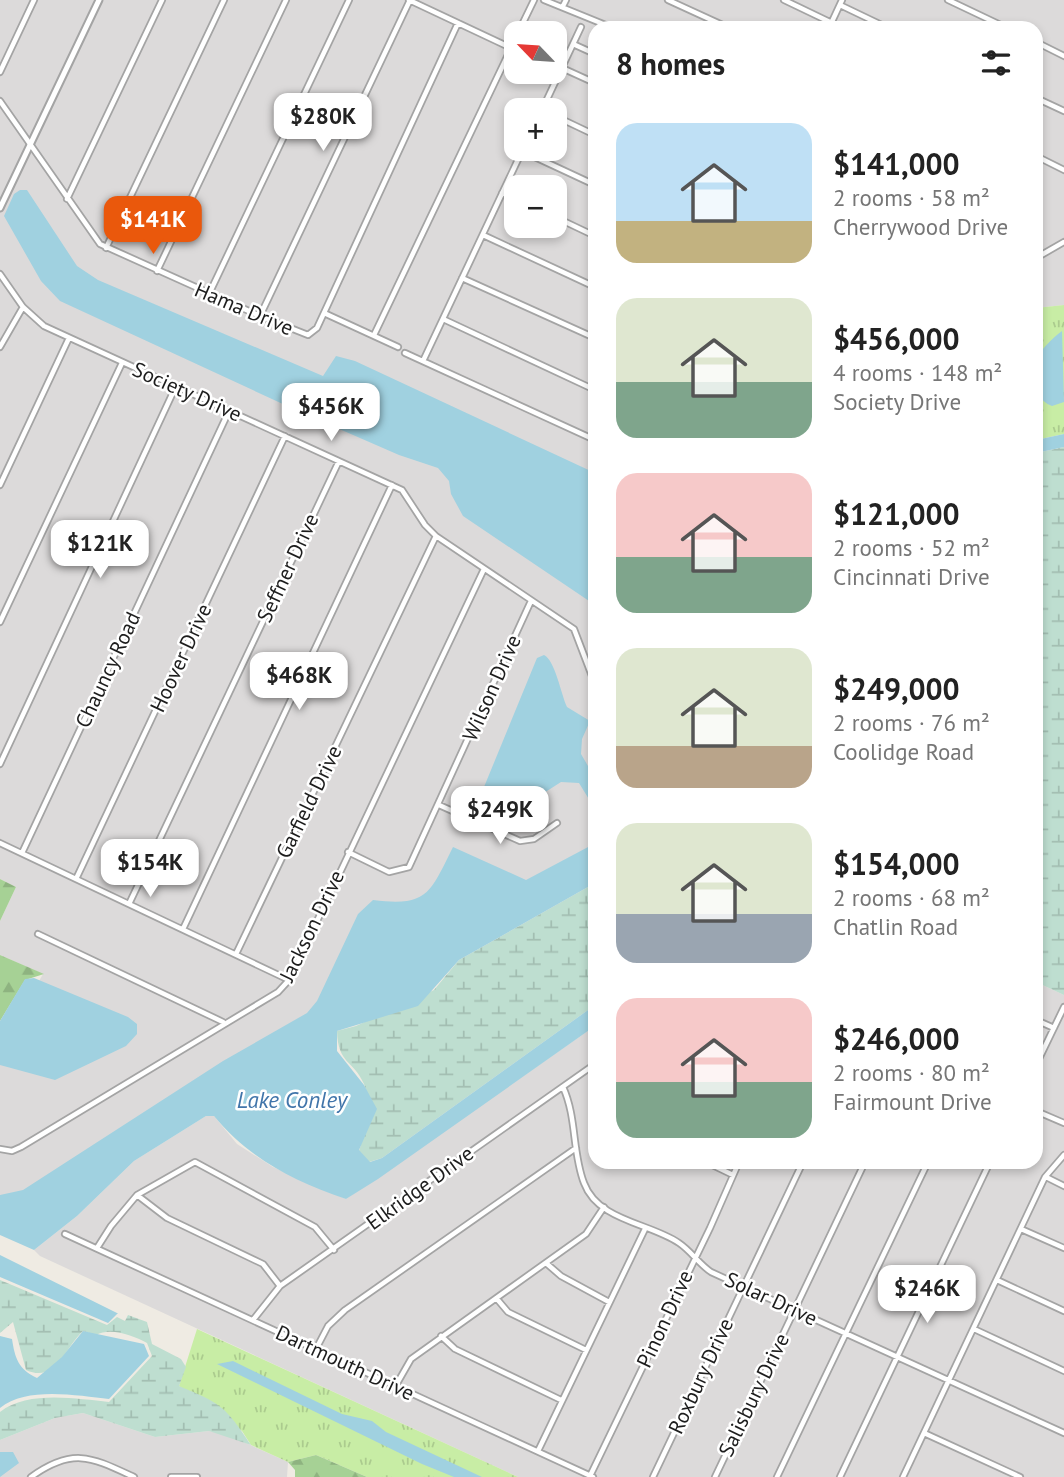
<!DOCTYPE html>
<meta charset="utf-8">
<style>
:root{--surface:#fff;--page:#f2f2f2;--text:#222;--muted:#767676;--accent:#ea580c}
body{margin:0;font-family:"PT Sans",sans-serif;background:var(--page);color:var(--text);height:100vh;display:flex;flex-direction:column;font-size:26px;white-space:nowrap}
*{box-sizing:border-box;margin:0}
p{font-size:23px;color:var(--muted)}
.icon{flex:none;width:38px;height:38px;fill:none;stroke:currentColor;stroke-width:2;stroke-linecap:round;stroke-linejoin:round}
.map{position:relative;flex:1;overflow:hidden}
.side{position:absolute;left:588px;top:21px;width:455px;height:1148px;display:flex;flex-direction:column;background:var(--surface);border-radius:21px;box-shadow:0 4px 10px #0003}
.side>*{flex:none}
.needle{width:46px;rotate:295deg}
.buttons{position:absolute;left:504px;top:21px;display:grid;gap:14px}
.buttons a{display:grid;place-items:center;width:63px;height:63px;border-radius:14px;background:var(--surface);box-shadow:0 4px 10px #0003;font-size:35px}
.price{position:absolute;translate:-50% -60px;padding:0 16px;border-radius:14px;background:#fff;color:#222;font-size:23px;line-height:46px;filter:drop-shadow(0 2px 4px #0008)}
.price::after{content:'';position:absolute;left:50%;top:42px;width:21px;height:16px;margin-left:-10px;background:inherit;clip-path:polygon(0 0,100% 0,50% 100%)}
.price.current{background:var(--accent);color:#fff}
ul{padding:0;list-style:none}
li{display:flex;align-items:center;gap:21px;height:175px;padding:0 28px}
li span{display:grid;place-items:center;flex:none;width:196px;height:140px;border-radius:21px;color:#555}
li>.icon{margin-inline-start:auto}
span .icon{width:84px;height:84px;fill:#fffc;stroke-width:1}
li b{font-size:30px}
h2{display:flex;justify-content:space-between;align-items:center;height:84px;padding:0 28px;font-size:30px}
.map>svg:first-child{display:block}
.residential{fill:#dcdada;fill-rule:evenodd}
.grass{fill:url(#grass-tufts)}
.forest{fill:url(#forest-firs)}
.wetland{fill:url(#wetland-marsh)}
.water{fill:#a0d1e0}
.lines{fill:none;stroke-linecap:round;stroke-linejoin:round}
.minor-casing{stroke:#a4a4a4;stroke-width:8}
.tertiary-casing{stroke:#a4a4a4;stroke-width:9}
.minor{stroke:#fff;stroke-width:4.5}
.tertiary{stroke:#fff;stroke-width:5}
.labels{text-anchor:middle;stroke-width:5;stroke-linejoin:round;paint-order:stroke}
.street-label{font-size:21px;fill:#1d1d1d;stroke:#fff}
.water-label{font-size:23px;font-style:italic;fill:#4175aa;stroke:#fff}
</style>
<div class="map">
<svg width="1064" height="1477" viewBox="0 0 1064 1477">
<defs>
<pattern id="grass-tufts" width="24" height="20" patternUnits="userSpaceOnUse" patternTransform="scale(1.75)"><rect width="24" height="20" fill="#c8eda5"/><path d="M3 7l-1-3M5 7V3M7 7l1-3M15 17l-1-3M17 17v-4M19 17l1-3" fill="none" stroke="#abcb8e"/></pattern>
<pattern id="forest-firs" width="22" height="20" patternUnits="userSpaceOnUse" patternTransform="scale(1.75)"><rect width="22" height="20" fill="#a6d195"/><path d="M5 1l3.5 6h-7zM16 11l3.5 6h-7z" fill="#8eb380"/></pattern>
<pattern id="wetland-marsh" width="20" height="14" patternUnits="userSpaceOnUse" patternTransform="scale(1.75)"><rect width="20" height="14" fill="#beded0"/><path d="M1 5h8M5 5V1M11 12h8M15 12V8" fill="none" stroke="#a3beb2"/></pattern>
</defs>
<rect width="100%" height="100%" fill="#efebe3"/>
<path class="residential" d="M0,0H1064V305L1036,308V28H595V486L448,467L595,579V861L0,1206V1044L7,1038L43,974L0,955V921L16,887L0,879ZM516,33H555V72H516ZM516,110H555V149H516ZM516,187H555V226H516Z
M1036,982L1064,995V1477H518L40,1256L34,1250L77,1216L134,1161L206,1116H214L237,1144L273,1167L346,1199L595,1026V1162H1036Z
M83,1413L155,1437L209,1431L228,1435L288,1462L287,1477H0V1440L55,1418Z"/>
<path class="grass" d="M1064,305V434L1036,440V308Z
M197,1329L518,1477H367L316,1455L288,1462L251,1445L242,1431L179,1386Z"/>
<path class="forest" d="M0,879L16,887L0,921Z
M0,955L44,974L25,980L0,1021Z
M316,1455L367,1477H295V1470L288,1462Z"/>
<path class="wetland" d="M1064,447V995L1036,982V453Z
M595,883V1005L382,1158L369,1162L359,1151C365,1134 371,1101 364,1084C353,1059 338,1065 337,1031L356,1026L434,990L459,960Z
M0,1280L107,1325L117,1317L125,1321L128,1315L147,1322L152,1344L181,1359L186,1367L179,1386C222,1404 225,1406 251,1445L209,1431L155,1437L83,1413L55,1418L0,1440V1412C28,1390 77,1399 109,1402L152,1356L147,1343C134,1336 111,1327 96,1335L83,1331C65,1347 56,1384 26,1370L13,1322L0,1333Z"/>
<path class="water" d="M20,190H27L77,266L98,280L323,376L336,356L355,361L595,473V605L463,516L451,494L449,481L438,468L399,455L298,411L60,301L41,281L4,216L14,194Z
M1062,331L1064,402L1052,406C1035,400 1032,378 1036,362C1039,350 1053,338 1062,331Z
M1064,434V447L1036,453V440Z
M544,655C555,660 561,694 567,707L590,721L582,739L581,754L595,778V809L579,783L561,782L522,807L484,787L537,658Z
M595,840V883L459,960L418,1006L337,1031V1051L364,1085L377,1109L359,1150L370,1162L382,1158L595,1005V1026L378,1179L346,1199C293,1181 250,1159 214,1116H206L134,1161L77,1216L34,1250L0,1235V1195L23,1190L223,1061L307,1013L317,1001L358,914L373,900C428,907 430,893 453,847L526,880L590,846Z
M34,978L128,1017L137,1024V1034L126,1046L55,1080L0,1065V1021L25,979Z
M0,1255L117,1313H118L108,1323L0,1277Z
M83,1331L144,1344L149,1356L109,1399C78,1396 27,1386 0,1408V1336L12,1339C15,1358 18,1369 37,1378L62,1357Z
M233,1361L342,1414L372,1421L386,1432L482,1477H454L422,1464L217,1364Z
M0,1452H13L19,1463L0,1477Z"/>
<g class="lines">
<g class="minor-casing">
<path id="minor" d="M409,0L511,48
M544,0L613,28
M668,0L729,28
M784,0L832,23
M948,0L1007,28
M840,5L888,28
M563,6L566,0
M829,28L842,0
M518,33L534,0
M1036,42L1064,56
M573,44L595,54
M562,68L595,83
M0,72L34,0
M1036,98L1064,111
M0,101L100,244L260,316L308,335L317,328L458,23
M542,110L581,27
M555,116L595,135
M522,151L595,185
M1036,156L1064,170
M502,193L516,199
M67,199L162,0
M555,217L595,236
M483,235L595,287
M106,248L224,0
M1036,258L1064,242
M157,271L286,0
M0,274L23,307L44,326L402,490L425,525L436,536L574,629L595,684
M462,278L595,338
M209,294L349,0
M324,313L398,347
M260,316L410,0
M443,319L595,390
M374,335L516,38
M0,347L23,307
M405,353L595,440
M423,361L523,149
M0,485L69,338
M0,622L122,363
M0,764L176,386
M439,805L520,841L534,839L557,823
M0,843L289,980
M348,852L389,872L409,867L531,601
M22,853L229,411
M76,879L285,436
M129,904L339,461
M183,929L392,485
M38,934L223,1022
M236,954L436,536
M1036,1020L1054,1028
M1036,1065L1064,1007
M563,1087C577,1118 572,1152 584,1183C598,1221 650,1223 679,1243C691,1251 699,1264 711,1272L1064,1433
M1036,1111L1064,1123
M0,1149L12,1151L21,1147L278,992L289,980L484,569
M706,1162L733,1175
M1046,1177L1064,1186
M137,1195L167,1218L263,1264L280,1286
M1021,1229L1064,1248
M65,1234L593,1477
M97,1248L111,1226L137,1195L195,1162L315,1227L334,1250
M546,1263L561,1276L609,1302
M997,1280L1064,1311
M497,1299L508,1312L586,1350
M253,1320L280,1286L595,1064
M974,1329L1064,1371
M441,1336L455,1349L561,1400
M316,1349L328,1326L345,1310L576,1148
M395,1387L411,1359L586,1234L604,1207
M924,1433L1020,1477
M538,1451L645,1229
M590,1476L710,1228L739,1162
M31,1477C73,1447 91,1457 134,1477
M171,1477H197
M653,1477L803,1162
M715,1477L865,1162
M777,1477L928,1162
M840,1477L990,1162
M903,1477L1045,1177L1064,1155"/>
</g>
<g class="tertiary-casing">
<path id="tertiary" d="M0,208L99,0"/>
</g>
<use href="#minor" class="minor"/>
<use href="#tertiary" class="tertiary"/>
</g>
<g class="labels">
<g class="street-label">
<text transform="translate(244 309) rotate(23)" y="7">Hama Drive</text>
<text transform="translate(187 392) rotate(24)" y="7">Society Drive</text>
<text transform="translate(288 568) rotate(-65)" y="7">Seffner Drive</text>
<text transform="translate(181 658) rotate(-65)" y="7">Hoover Drive</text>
<text transform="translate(108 670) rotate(-65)" y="7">Chauncy Road</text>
<text transform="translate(492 688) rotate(-66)" y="7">Wilson Drive</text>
<text transform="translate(309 802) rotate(-64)" y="7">Garfield Drive</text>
<text transform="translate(312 926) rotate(-64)" y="7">Jackson Drive</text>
<text transform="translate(420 1188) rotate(-36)" y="7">Elkridge Drive</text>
<text transform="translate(771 1299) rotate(25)" y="7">Solar Drive</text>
<text transform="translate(665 1319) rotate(-65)" y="7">Pinon Drive</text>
<text transform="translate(345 1363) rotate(25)" y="7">Dartmouth Drive</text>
<text transform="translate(701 1376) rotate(-65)" y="7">Roxbury Drive</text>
<text transform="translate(754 1395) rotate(-64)" y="7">Salisbury Drive</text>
</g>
<g class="water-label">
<text x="292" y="1108">Lake Conley</text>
</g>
</g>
</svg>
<div class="buttons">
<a><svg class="needle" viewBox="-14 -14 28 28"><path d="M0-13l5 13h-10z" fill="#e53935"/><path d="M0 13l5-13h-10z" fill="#767676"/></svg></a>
<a>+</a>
<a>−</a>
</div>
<b class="price" style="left:323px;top:153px">$280K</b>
<b class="price current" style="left:153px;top:256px">$141K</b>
<b class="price" style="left:331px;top:443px">$456K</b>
<b class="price" style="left:100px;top:580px">$121K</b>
<b class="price" style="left:299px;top:712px">$468K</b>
<b class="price" style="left:500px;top:846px">$249K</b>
<b class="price" style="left:150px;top:899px">$154K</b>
<b class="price" style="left:927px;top:1325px">$246K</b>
<section class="side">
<h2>8 homes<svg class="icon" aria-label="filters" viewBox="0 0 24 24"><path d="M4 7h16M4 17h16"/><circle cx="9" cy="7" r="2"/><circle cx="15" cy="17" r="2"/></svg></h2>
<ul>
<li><span style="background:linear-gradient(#bfe0f5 70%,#c2b280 0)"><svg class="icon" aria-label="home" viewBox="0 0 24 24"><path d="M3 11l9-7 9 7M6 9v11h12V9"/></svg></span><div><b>$141,000</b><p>2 rooms · 58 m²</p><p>Cherrywood Drive</p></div></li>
<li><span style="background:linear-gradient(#dfe7d0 60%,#7fa58c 0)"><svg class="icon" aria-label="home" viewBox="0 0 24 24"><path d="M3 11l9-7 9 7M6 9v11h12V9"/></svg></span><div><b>$456,000</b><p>4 rooms · 148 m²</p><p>Society Drive</p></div></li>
<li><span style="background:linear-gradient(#f6c9c9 60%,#7fa58c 0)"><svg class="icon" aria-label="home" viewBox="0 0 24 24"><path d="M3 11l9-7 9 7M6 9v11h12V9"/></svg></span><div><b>$121,000</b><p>2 rooms · 52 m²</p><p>Cincinnati Drive</p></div></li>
<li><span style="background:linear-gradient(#dfe7d0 70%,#b9a48a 0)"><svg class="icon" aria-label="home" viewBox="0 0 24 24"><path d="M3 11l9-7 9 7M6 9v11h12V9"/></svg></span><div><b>$249,000</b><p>2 rooms · 76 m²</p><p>Coolidge Road</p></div></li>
<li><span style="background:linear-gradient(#dfe7d0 65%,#9aa5b1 0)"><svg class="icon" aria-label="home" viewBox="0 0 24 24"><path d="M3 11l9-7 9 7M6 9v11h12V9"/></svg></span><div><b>$154,000</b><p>2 rooms · 68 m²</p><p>Chatlin Road</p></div></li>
<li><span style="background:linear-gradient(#f6c9c9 60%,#7fa58c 0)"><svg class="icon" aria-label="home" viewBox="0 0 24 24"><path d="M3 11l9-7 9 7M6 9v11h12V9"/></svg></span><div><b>$246,000</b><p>2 rooms · 80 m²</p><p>Fairmount Drive</p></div></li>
</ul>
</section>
</div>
